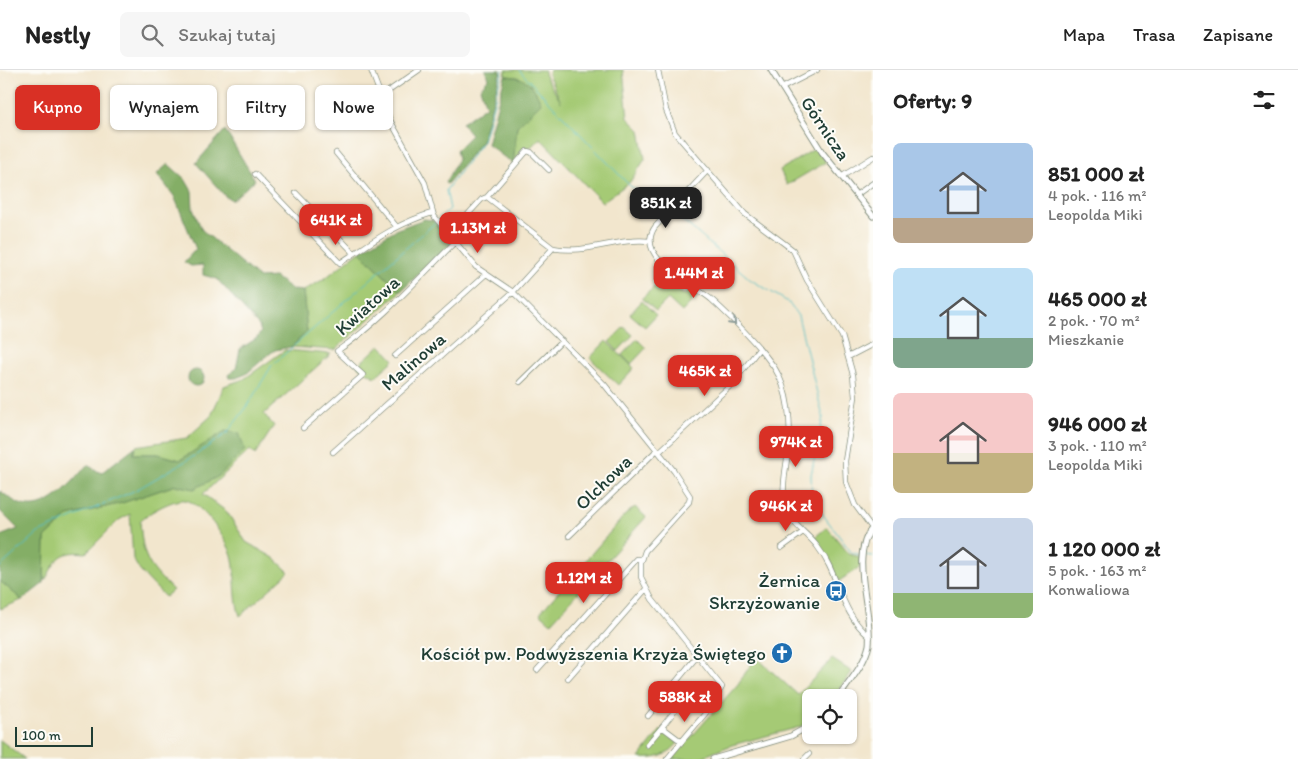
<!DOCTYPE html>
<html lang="pl">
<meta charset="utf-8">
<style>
:root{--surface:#fff;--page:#f6f6f6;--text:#222;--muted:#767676;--line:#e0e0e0;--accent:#d93025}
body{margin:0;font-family:Itim,sans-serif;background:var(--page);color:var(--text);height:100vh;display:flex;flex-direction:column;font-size:19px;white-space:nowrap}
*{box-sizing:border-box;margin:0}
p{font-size:16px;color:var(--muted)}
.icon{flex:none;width:28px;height:28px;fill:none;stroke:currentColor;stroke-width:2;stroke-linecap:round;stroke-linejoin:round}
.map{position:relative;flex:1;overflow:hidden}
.side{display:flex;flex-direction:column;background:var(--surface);width:425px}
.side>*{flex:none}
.top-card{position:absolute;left:15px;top:15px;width:475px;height:45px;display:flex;gap:10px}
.buttons{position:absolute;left:802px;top:619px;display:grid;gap:10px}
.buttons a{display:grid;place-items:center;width:55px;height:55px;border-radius:8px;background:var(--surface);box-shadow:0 1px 4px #0004;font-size:25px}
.scale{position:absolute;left:15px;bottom:12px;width:78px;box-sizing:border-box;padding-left:5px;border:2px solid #1f3d34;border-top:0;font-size:14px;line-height:18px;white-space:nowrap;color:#1f3d34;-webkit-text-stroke:4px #fdfcf7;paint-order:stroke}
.price{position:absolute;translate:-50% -42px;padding:0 11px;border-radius:10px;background:var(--accent);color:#fff;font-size:16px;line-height:32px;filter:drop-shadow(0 1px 2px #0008)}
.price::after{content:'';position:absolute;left:50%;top:30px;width:15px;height:11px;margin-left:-8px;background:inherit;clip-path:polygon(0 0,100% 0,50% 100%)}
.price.on{background:#222;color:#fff}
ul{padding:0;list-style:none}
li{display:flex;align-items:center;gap:15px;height:125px;padding:0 20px}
li span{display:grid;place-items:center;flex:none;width:140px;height:100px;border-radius:8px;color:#555}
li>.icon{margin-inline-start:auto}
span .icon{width:60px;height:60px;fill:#fffc;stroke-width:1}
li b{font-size:21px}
h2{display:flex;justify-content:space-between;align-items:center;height:60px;padding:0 20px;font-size:21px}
.chip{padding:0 18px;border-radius:8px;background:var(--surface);box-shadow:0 1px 4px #0004;font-size:18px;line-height:45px}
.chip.on{background:var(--accent);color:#fff}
header{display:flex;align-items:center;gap:30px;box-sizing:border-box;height:70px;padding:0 25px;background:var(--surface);border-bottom:1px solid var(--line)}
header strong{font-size:24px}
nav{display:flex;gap:28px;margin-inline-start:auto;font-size:18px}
.search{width:350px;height:45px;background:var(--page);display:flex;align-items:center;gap:12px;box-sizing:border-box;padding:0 18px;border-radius:8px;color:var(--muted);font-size:19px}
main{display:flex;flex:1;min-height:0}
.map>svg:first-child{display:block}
.green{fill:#a5ca74;stroke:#628454}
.forest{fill:#84ae66;stroke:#52764d}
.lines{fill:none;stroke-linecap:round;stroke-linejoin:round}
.stream{stroke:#52c0c7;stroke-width:1}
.minor-casing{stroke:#889280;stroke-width:6}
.tertiary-casing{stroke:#889280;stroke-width:7}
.minor{stroke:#fff;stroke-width:4.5}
.tertiary{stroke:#fff;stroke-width:5}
.oneway{stroke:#8f9e9a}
.labels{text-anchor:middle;stroke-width:4;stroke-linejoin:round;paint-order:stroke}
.street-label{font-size:19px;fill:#1f3d34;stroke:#fdfcf7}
.poi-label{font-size:19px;fill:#1f3d34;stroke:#fdfcf7;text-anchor:end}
</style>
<header>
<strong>Nestly</strong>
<div class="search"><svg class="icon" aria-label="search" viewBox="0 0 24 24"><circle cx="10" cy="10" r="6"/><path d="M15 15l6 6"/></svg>Szukaj tutaj</div>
<nav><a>Mapa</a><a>Trasa</a><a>Zapisane</a></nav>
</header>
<main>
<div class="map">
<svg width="873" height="689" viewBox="0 0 873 689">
<rect width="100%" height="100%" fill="#fdfcf7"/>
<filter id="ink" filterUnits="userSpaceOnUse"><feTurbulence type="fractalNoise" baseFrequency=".02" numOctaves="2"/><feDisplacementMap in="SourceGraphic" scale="10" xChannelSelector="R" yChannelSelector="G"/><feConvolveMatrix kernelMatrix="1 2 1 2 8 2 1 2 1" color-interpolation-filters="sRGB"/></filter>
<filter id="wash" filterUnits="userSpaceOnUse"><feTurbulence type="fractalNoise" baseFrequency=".0096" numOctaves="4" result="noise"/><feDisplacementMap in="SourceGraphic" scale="20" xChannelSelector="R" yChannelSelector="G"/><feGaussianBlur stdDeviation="1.12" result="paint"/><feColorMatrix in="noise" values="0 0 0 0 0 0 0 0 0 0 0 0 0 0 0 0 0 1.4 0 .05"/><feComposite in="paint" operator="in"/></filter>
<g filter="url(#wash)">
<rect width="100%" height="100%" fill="#f2e6cd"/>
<path class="green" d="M506,0H545L544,4L561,32L548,4L550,0H623L628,48L640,60L645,89L630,112L602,132L540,68L530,78H524L513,94L517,56L532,39L518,7L505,6Z
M816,78L826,92L787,115L780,100Z
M360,181L400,222L335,280L291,277L307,262L303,221L324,209Z
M661,211L685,225L690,219L697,226L682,242L668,229L656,241L642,228Z
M642,231L656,245L645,257L630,244Z
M624,257L633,265L618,281L609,272Z
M637,269L646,278L631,294L622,285Z
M606,271L634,298L618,315L590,288Z
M380,275L394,290L375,307L357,296Z
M285,280L331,284L264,344L274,356L255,385L250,380L203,424L227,442L246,472L274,488L289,502L240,546C233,526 237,505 232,485C227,470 201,432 185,430C175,428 147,443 140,451C143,488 146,494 173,520L165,527L140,501L133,489L130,444L119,450L86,483C58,480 57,490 44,512L45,468L68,446L122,433L176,415L194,418L202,377L180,390L158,384H133L136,376L187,368L211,346L224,316L244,309Z
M635,437L646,447L551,553L540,543L625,445Z
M827,457L849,484L860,487V497L839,511L829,488L814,468Z
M0,511L22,530L0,539Z
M756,587L798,625L832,589L852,602L833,627L811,628V649L800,657L732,675L697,689H672L738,614Z
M661,660L678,673C666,687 657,689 639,688Z
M0,670L25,689H0Z"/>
<path class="forest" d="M485,0H501L482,71L447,114L445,113L458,89L456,80L471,65L462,53L486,36L480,18L489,8Z
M505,6C526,7 533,13 541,33L517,56L513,94L487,74Z
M225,60L255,110L232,130L225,126L196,93Z
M168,94L185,109L192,121L193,139L202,160L259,208L275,207L293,220L303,221L307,262L291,277L275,280L268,285L246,304L236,308H229L228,305L236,299L240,279L257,268L261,262L259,256L217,209L203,205V195L191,196L184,192L196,179L174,126L157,104Z
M424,149L433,150L453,172L400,222L360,181L395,160Z
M188 308a8 8 0 1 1 16 0a8 8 0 1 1-16 0Z
M225,361L239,363L245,380L219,406L194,419L176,415L122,433L68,446L45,468L44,513L22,530L0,511V466L18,459L0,441V421C6,425 13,431 20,434C46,445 72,413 87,395L101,403L136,376L133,384H158L180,390Z"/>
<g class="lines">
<path class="stream" d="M519,0L629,115L668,141
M671,144L686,153L751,210L788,232L798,246L823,347L811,405L812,430L851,482L860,485
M439,149L450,139L446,120L483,71L503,0
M864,485L873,486
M0,497L38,463L136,420L196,385L227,363L246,338L272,295L436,152"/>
</g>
</g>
<g filter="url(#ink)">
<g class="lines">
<g class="minor-casing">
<path id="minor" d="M371,0L390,50L425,113L434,146L476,197L513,222L604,314L674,401L690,426L689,432L645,481L641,493V507L652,529L722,617L709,639L667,689
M658,0L666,40L675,63L745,144L793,180L807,210L842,266L853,305L855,327L845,391L846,412L855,435L872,458
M782,18L817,0
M380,27L419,0
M336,83L396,156
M708,100L655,157C633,188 695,215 712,230C734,250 757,273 774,297C789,320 792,356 788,382C786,398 782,415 784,431C787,453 805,460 817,476C840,505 839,542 870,567
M255,104L340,193C371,173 395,154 432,143
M841,107L873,87
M296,123L353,182
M856,125L873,113
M487,127L527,81L531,82L549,100
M450,164L482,129L487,127L553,178
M395,286L486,204
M848,287L873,274
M520,312L562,271
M303,358L363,305L337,281C377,255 421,206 456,171
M333,382L513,222L553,178C586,185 618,167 650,171
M659,382L732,314L759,279
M569,466L657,380
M781,478L803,462
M537,600L637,489H642
M568,608L646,519
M677,638L662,657L682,672
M648,646L698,585
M647,675L662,657
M804,689L809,684"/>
</g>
<g class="tertiary-casing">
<path id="tertiary" d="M771,0L822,82L873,146
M838,628C849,612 865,594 869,575C873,540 848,485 873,457
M713,689L791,666L811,655"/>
</g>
<use href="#minor" class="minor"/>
<use href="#tertiary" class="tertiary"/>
</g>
<defs><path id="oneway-chevron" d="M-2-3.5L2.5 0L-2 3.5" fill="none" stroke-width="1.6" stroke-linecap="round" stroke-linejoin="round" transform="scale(1.25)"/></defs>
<use class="oneway" href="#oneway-chevron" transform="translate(733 252) rotate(46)"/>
</g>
<defs>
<g id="bus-disc" transform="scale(1.125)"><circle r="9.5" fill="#1f6fb2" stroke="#fdfcf7"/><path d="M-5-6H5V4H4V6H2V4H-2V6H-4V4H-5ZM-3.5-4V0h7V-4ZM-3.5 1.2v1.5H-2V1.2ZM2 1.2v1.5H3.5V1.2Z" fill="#fff"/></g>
<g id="church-disc" transform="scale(1.125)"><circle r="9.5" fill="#1f6fb2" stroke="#fdfcf7"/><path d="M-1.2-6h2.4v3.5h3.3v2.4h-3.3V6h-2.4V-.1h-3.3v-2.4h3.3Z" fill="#fff"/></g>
</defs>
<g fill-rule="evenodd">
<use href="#bus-disc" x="836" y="521"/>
<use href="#church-disc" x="782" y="583"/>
</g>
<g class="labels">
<g class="street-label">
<text transform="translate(826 58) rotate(56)" y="7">Górnicza</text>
<text transform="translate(367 235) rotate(-42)" y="7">Kwiatowa</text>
<text transform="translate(413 291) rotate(-41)" y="7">Malinowa</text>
<text transform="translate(603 412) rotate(-44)" y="7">Olchowa</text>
</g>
<g class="poi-label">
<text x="820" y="517">Żernica<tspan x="820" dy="22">Skrzyżowanie</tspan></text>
<text x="766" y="590">Kościół pw. Podwyższenia Krzyża Świętego</text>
</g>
</g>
</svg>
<div class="buttons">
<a><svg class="icon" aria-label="locate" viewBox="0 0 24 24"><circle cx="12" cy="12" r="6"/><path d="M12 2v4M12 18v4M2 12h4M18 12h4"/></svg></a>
</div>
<div class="scale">100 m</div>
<b class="price on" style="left:666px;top:159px">851K zł</b>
<b class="price" style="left:336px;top:176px">641K zł</b>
<b class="price" style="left:478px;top:184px">1.13M zł</b>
<b class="price" style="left:694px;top:229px">1.44M zł</b>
<b class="price" style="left:705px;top:327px">465K zł</b>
<b class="price" style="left:796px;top:398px">974K zł</b>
<b class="price" style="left:786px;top:462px">946K zł</b>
<b class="price" style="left:584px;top:534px">1.12M zł</b>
<b class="price" style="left:685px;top:653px">588K zł</b>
<div class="top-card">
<a class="chip on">Kupno</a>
<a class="chip">Wynajem</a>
<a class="chip">Filtry</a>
<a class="chip">Nowe</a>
</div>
</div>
<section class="side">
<h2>Oferty: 9<svg class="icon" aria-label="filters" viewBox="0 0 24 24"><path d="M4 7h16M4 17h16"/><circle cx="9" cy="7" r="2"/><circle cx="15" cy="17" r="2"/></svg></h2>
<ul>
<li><span style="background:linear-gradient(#a9c7e8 75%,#b9a48a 0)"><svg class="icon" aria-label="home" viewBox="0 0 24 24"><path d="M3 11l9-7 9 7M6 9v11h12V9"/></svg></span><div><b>851 000 zł</b><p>4 pok. · 116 m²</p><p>Leopolda Miki</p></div></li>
<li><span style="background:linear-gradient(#bfe0f5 70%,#7fa58c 0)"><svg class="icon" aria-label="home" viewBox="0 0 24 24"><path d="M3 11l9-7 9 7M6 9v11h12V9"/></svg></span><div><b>465 000 zł</b><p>2 pok. · 70 m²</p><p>Mieszkanie</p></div></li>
<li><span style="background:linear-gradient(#f6c9c9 60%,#c2b280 0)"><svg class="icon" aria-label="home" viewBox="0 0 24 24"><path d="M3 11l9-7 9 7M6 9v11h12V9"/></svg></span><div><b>946 000 zł</b><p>3 pok. · 110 m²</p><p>Leopolda Miki</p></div></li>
<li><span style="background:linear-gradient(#c9d6e8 75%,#8fb573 0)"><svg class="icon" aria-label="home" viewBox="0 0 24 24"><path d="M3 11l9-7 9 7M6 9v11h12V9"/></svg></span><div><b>1 120 000 zł</b><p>5 pok. · 163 m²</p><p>Konwaliowa</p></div></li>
</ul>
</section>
</main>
